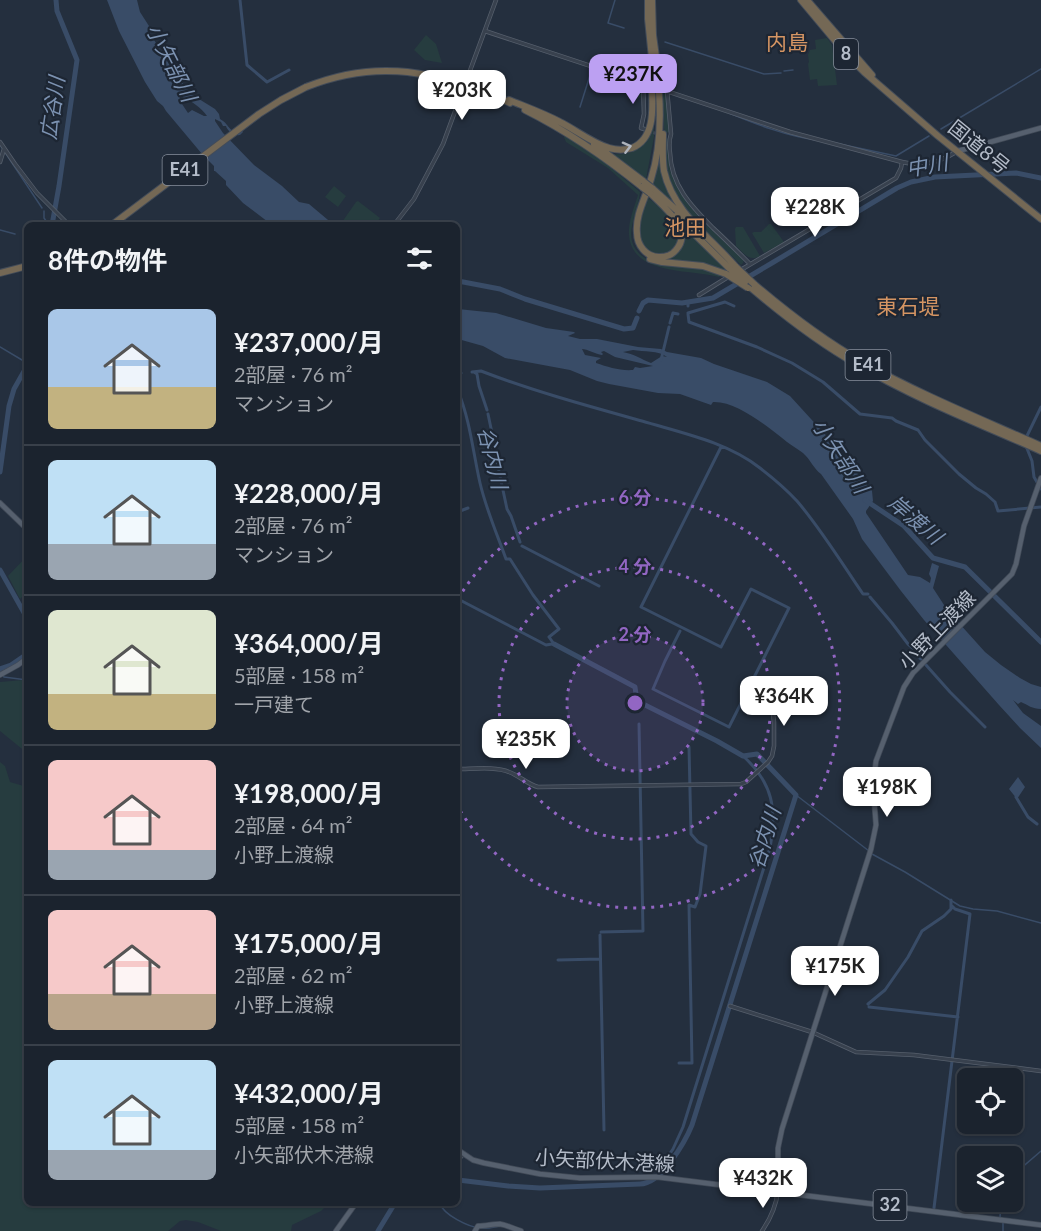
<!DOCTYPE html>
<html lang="ja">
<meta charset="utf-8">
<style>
:root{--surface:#1b232e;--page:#282f3a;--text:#f1f3f6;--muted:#a0a4aa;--line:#39404a;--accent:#bca0f2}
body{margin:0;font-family:Lato,"Noto Sans JP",sans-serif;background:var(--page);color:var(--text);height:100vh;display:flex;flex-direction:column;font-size:22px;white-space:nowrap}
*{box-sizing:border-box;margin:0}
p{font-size:20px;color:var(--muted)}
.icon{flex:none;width:33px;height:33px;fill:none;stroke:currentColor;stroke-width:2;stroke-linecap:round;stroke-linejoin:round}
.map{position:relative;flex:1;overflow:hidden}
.sheet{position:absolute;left:24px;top:222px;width:436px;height:984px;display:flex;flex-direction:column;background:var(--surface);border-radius:9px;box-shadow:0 2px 4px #0004,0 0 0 2px var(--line)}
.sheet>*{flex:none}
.tools{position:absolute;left:957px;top:1068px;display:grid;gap:12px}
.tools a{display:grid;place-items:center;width:66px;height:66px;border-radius:9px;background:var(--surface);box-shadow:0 2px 4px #0004,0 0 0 2px var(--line);font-size:30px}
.price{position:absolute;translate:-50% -51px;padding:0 14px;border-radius:12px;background:#fff;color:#222;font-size:20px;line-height:39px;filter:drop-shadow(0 2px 3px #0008)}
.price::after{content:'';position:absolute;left:50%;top:36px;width:18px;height:14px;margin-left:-9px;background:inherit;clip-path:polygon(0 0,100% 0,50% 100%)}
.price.on{background:var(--accent);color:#111}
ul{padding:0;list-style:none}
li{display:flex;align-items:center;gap:18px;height:150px;padding:0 24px}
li+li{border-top:2px solid var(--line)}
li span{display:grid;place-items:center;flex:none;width:168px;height:120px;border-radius:9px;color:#555}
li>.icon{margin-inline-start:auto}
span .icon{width:72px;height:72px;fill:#fffc;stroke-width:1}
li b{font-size:26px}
h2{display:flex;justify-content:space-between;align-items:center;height:72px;padding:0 24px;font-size:26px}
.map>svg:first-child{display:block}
.green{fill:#263c3f}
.water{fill:#394c67;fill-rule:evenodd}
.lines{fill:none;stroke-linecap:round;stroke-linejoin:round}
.stream{stroke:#394c67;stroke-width:1.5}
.canal{stroke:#394c67;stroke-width:3}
.river{stroke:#394c67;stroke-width:5}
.minor-tunnel{stroke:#3a4453;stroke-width:3;stroke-dasharray:3 1.5;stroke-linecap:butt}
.minor-casing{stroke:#565f6c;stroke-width:4.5}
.major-casing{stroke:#414a57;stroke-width:6}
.highway-casing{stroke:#434c59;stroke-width:8}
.minor{stroke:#38414e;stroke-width:3}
.major{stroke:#56606e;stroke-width:4.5}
.highway{stroke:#746855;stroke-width:6}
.highway-bridge-casing{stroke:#434c59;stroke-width:8;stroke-linecap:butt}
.highway-bridge{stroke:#746855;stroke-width:6}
.oneway{stroke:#aeb4bd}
.ring{fill:none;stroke:#9266c3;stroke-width:3;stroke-dasharray:3 6}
.labels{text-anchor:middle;stroke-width:4.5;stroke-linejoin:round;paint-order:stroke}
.shield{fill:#1d2633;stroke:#878f9c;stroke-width:1.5}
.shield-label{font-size:18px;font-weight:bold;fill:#b4bcc9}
.street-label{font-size:20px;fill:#b4bcc9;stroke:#1d2633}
.neighbourhood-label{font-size:21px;fill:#d59563;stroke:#1d2633}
.water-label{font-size:21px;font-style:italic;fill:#7c92b1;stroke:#1d2633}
.centre{fill:#9266c3;stroke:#1d2633;stroke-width:3}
.ring-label{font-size:18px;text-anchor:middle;font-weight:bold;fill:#9266c3;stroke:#1d2633;stroke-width:4.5;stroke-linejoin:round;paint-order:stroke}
</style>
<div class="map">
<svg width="1041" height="1231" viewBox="0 0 1041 1231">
<rect width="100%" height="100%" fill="#242f3e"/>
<path class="green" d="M426,35L436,44L442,63L425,60L414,50Z
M827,38L832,45L837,85L818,86L817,79L810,80L808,64L809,62L808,55L810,50L816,49L815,40Z
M622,79L641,86L642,97L640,98L619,91Z
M662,92L667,93L669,132L666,133C666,136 668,139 668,142C670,151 668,161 670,170C682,208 716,233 744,260L743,263L741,265L697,222L684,207L671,185L666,162Z
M654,116V137L646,179L612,154C639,157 650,140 654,116Z
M566,136L601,159L640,192C638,217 617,242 648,260L703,268L722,275L719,277C691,269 632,276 629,235C628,222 634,208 638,195L608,168L566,142L564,137Z
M659,143L661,161L678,207L652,183Z
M334,186L346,196L338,207L325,197Z
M647,197C658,206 674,217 678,232C684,256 639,266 638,229C638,218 644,207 647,197Z
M358,201L380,218L375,225H340L356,202Z
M769,224H771L784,242L764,253L752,233L754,232H761Z
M681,225L683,226L728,270L726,272C707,261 683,262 661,260L678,252Z
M736,227H743L760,256C750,262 744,254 736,246L735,229Z
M27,556V592L20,599L8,576Z
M23,680L27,686V753L0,731V682Z
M0,762L5,766L10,782L27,787V1203H329L321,1211L292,1225L291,1231H221L198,1222L186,1220L180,1221L168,1231H0Z"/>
<path class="water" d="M107,0H137L140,12L149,26L151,35L172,69L191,94L215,109L219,114L220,119C228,123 229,131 238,134L240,128L243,132L240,135C235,136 227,131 226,126H223L221,122L215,119V121L223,133L254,165L282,186L299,202L309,204L334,225H278L274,223V225H272L243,203L226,185V181L215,171H214V166L202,154L166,111L163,106L157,101L145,82L119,31ZM180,96C189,99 202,108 207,116H204L192,110L188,113L180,101Z
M458,309L496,313L546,328L574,332L575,333L568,336L580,339H597L638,347L661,349L667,352L701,358L714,364L767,382L790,396L832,442L872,491L873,501L866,511V513L908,575L920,577L930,583L931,578L929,574L932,563L939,566L933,588L944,605L953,613L958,622L985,652L1001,665L1020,678L1031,684L1041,687V709C1032,709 1028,705 1021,702L1018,704L1013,700L1023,713L1041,726V748L1020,728L999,705L924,620L901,591L862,539L853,519L821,474C814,469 810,459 803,453C798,449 792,446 787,442C768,427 737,401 713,402L711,405L680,394L658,393L609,384L597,381L570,370L505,358L483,346L458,339ZM582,349C587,349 596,354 602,355L603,354L601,352L604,351L615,357L653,366L640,368L635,367L633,370C620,371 608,367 596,363V361L601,358L585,355ZM633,350C644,352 658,350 667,357L662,356L651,363C641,359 634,354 623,352Z
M1018,777L1025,787L1017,799L1009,789Z"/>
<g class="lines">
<path class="stream" d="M615,0L608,23L624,28
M665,42L764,74L781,73
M784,71L793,70
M580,107L592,69L650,87
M729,113C756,124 786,136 816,140
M941,129L1041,69
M835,143L896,156L929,136
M0,145L42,208
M44,211V218L49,225
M0,230L15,234
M0,347L22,360L27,361
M0,671L4,677L27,680
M796,795L869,851
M872,854L905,872L960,906L973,909L997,911L1041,923
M1012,1176L1041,1151
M440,1203C443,1215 469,1227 480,1228C487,1229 494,1227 500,1226
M1000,1217L1001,1202
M1003,1223V1231"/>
<path class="canal" d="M240,0L247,65L267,82L289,70
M688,303V306
M688,313L725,302L734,306
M688,314L689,322L757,347L792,363L823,382L860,414L892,418L896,421L918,430L925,440L959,474L976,488L986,494L995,502L998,511L1041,507
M670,323L673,313L678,314
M661,360L669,327
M472,372L481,371C533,391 588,406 642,421C682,433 727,442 760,468C773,478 786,489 797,501C821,529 843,565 863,594H868
M474,372L477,374L479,386L487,410
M458,374L461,373
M458,391C470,420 473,452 480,483C486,509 497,534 506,559H510L533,595L559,629L549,637L554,644
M488,414L497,457
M1025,440L1041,407
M1026,446L1032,461L1034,477L1041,489
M497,462L507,509L511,516L520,542
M458,516L460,511L468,508
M522,546L599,586
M870,597L892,623L908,644L915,650L916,655L921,659
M458,599L546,645L552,644
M680,631L665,661L653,689L729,727L789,608L751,589L721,647L641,607L721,447
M926,665L950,692L985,727
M1016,797L1028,817L1037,824
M601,932L643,931L639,724
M600,935L604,1130
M558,960L600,959
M868,1004L885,990L908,957L922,931L944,916L951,909V900
M869,1007L958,1017
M679,1063H692L689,905L695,907L700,894L706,846L698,842L691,834L689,747
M668,1159L667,1158L673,1149L683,1127L770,848C777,809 773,783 743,756
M934,1208L970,914L955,909L952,906"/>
<path class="river" d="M52,225L59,186L77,60L57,11L56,0
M458,281L500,289L525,299L624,329L633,328L637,318
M639,311L643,303L648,300L682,303L713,298L772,263L897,188L911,182L935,177L1016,173L1041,178
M0,472L9,406L14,389L27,366
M865,500L904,526L933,558L965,567L1041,642
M0,570L27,618
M0,669L11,665L27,654
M458,1180L508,1186L540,1188L640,1184C661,1184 685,1142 692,1125L796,795L757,754L743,756L717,741L637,701L635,687L554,644
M378,1231L395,1203"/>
<path class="minor-tunnel" d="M649,131L666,137"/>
<g class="minor-casing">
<path id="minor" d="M485,31L790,132L902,162C922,167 939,163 956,152
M643,82L644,114L641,128L644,129
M667,90L671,134C669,140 669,146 670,153C671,185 691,206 713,228C726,240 738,252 750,264
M0,142L15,164L37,193L69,225
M0,162L4,149
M394,225L414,199L443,144L496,0
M739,271L896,178L901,168L902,162
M699,295L728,277
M458,769C472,769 496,766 509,772C520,776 527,784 538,787L741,784L746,782L768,762L772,756L774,746V722L771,698L774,684
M458,990L459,1004L458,1054
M730,1006L812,1032L856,1052L914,1055L1041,1071
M458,1157L460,1158L463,1154
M762,1231C771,1218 776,1207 778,1191"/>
</g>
<g class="major-casing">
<path id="major" d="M958,151L1041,128
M0,503L27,529
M0,675L18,665L27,658
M458,1150L473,1160L484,1163L540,1174L580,1178L657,1177L1041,1225
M778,1191V1148L782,1129L871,849L876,825L873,785L876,761L904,687L913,673L1012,574L1016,564L1024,526L1041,478
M336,1231L356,1203
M475,1231L478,1226C485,1226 493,1224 500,1224C507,1225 514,1229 521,1231"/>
</g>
<g class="highway-casing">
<path id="highway" d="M652,0L653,35L659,79
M801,0L847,55L864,72L938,136L1041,219
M807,0L872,75
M648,1V19L654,78
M489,93L510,103
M509,100C526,107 543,113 560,122C576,130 592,143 609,148C616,150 625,150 632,148C654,139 653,111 652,90
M525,110C567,131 605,157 642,187
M663,134C663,146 662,159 664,171C673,212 710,237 736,267
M594,144L643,181
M652,188L683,216
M650,193C663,206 694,230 676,250C672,255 665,257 659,257C646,257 637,245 637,233C635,215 646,197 651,179C660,151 661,121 659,92
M676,216L731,270
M112,225L259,114L281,100L306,87
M650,259L662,262L703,266L726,274
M0,273L27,266
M754,284C788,313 823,340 862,362C919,394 981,419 1041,446
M750,287C784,316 819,343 858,365C916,399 980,424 1041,451"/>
</g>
<use href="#minor" class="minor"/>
<use href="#major" class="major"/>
<use href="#highway" class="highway"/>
<g class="highway-bridge-casing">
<path id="highway-bridge" d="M651,79L652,90
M658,79L659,92
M306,87C371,61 424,69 489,93
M643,181L652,188
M642,187L650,193
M736,267L754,284
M731,270L745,282
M726,274L748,288"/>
</g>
<use href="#highway-bridge" class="highway-bridge"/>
</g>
<defs><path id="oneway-chevron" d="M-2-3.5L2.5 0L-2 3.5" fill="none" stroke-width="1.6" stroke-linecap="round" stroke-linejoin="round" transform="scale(1.5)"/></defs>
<use class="oneway" href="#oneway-chevron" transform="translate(627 147) rotate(-14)"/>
<circle cx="635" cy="703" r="68" fill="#9266c3" fill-opacity=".12"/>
<g class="ring">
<circle cx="635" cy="703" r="68"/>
<circle cx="635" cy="703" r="136"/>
<path d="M458 599A205 205 0 1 1 458 807"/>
</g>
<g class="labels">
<g class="shield">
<rect x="834" y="39" width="24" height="30" rx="4.5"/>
<rect x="162.5" y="155" width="45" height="30" rx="4.5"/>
<rect x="845.5" y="350" width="45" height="30" rx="4.5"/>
<rect x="873.5" y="1190" width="33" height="30" rx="4.5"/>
</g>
<g class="shield-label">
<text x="846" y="60">8</text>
<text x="185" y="176">E41</text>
<text x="868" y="371">E41</text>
<text x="890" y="1211">32</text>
</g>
<g class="street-label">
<text transform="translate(979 147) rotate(39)" y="7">国道8号</text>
<text transform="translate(937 630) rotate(-46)" y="7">小野上渡線</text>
<text transform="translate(605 1161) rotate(3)" y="7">小矢部伏木港線</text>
</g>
<g class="neighbourhood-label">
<text x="787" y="50">内島</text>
<text x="685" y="235">池田</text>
<text x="908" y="314">東石堤</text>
</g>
<g class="water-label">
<text transform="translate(171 63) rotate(63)" y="7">小矢部川</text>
<text transform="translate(53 108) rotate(-82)" y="7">広谷川</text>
<text transform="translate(927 166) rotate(-10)" y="7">中川</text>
<text transform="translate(840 456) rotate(57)" y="7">小矢部川</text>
<text transform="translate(492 458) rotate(76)" y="7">谷内川</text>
<text transform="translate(915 520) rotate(40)" y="7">岸渡川</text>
<text transform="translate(765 838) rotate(-73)" y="7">谷内川</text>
</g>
</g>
<circle cx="635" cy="703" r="9" class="centre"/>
<g class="ring-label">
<text x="635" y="504">6 分</text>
<text x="635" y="573">4 分</text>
<text x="635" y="641">2 分</text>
</g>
</svg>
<div class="tools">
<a><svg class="icon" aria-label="locate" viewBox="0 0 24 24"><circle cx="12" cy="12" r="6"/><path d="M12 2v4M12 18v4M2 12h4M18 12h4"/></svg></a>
<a><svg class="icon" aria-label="layers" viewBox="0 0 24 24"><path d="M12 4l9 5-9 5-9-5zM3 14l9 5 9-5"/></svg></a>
</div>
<b class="price on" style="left:633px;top:105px">¥237K</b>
<b class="price" style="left:462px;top:121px">¥203K</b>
<b class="price" style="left:815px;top:238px">¥228K</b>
<b class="price" style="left:784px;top:727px">¥364K</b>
<b class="price" style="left:526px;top:770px">¥235K</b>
<b class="price" style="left:887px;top:818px">¥198K</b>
<b class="price" style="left:835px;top:997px">¥175K</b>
<b class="price" style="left:763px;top:1209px">¥432K</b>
<section class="sheet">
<h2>8件の物件<svg class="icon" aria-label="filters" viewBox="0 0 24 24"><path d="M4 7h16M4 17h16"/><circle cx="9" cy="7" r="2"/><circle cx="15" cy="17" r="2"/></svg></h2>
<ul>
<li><span style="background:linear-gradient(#a9c7e8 65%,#c2b280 0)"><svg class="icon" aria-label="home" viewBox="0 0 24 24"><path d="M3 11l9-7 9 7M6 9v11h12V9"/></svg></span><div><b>¥237,000/月</b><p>2部屋 · 76 m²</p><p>マンション</p></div></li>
<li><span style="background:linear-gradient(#bfe0f5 70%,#9aa5b1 0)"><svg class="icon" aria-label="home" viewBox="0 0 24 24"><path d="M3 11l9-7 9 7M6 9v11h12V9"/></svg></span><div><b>¥228,000/月</b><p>2部屋 · 76 m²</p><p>マンション</p></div></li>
<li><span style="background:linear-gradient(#dfe7d0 70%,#c2b280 0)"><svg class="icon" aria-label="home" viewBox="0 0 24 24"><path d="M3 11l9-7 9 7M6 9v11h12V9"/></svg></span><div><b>¥364,000/月</b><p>5部屋 · 158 m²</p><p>一戸建て</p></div></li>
<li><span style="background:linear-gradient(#f6c9c9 75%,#9aa5b1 0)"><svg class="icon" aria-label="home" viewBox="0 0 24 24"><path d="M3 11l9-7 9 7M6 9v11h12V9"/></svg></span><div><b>¥198,000/月</b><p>2部屋 · 64 m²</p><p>小野上渡線</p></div></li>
<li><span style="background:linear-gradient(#f6c9c9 70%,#b9a48a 0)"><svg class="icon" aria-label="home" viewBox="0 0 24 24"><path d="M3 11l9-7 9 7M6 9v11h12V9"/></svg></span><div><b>¥175,000/月</b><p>2部屋 · 62 m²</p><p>小野上渡線</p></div></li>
<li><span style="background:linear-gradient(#bfe0f5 75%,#9aa5b1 0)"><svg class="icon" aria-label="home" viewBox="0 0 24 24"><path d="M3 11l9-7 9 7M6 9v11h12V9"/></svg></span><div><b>¥432,000/月</b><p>5部屋 · 158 m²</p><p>小矢部伏木港線</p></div></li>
</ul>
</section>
</div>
